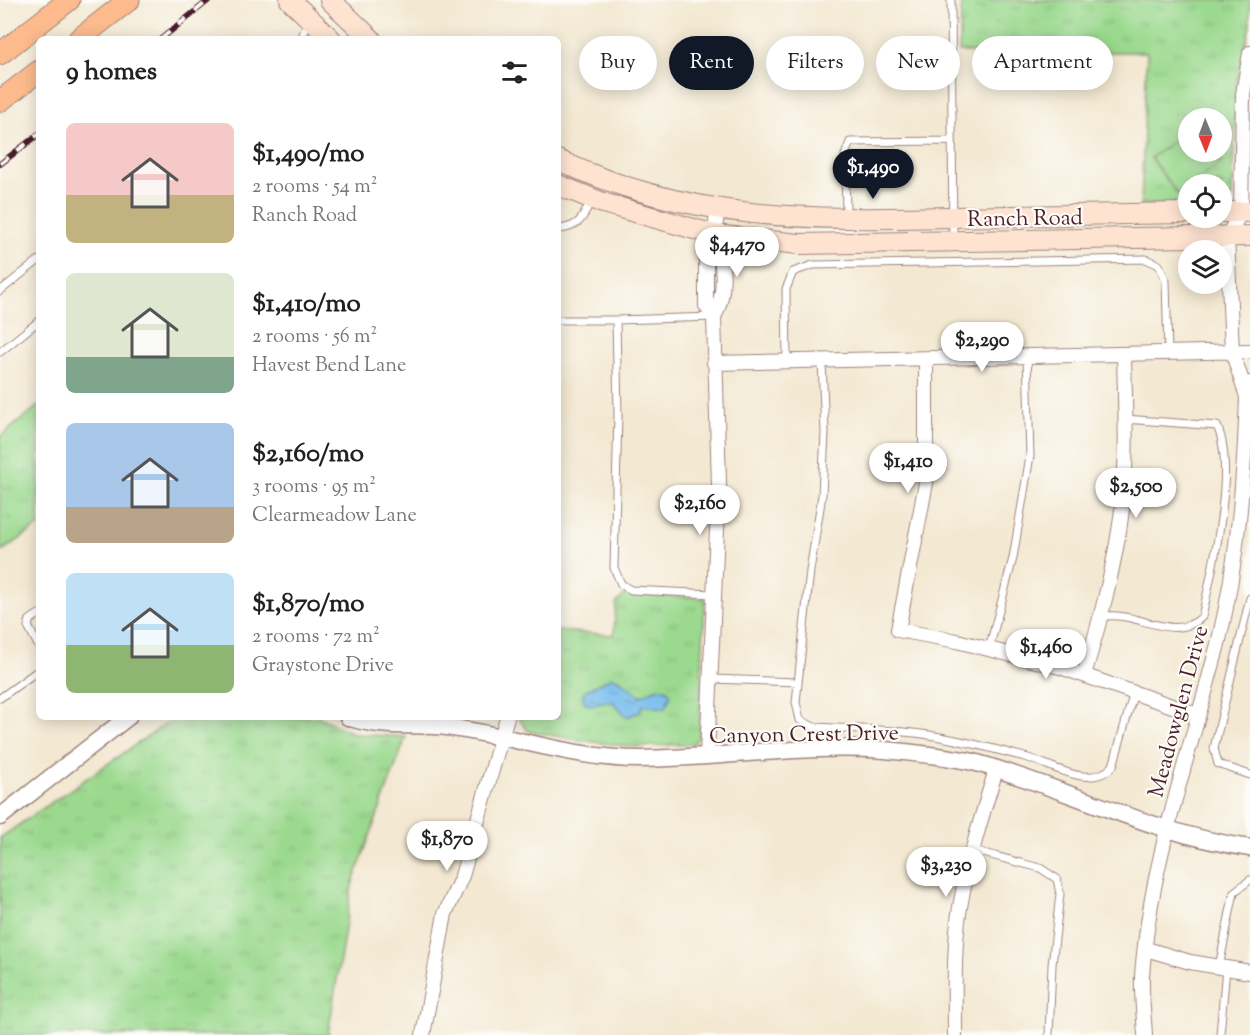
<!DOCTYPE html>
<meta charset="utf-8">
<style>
:root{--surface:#fff;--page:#f2f2f2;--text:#222;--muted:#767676;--accent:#111827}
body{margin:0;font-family:"Sorts Mill Goudy",serif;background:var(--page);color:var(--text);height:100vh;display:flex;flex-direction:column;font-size:22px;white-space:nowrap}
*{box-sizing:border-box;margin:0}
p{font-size:20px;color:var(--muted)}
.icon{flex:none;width:33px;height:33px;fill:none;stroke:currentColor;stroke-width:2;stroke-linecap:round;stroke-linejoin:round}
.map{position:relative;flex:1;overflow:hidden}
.sheet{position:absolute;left:36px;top:36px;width:525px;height:684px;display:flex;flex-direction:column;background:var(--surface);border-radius:9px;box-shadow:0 3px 15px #0003}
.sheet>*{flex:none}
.top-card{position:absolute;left:579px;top:36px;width:570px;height:54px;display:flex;gap:12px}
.needle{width:39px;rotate:179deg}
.tools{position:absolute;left:1178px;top:108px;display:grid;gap:12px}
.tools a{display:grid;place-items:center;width:54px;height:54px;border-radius:50%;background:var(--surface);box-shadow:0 3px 15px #0003;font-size:30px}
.price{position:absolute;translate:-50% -51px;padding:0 14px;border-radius:21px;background:#fff;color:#222;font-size:20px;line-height:39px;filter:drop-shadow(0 2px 3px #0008)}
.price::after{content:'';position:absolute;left:50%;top:36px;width:18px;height:14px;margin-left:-9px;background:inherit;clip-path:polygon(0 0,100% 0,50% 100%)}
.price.active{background:var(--accent);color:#fff}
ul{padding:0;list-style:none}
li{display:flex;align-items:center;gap:18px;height:150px;padding:0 30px}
li span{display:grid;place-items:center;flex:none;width:168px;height:120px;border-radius:9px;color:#555}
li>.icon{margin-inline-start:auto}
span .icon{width:72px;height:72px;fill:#fffc;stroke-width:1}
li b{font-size:26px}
h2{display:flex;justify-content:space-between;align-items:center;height:72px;padding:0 30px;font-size:26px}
.tag{padding:0 21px;border-radius:27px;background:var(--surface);box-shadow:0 3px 15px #0003;font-size:21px;line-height:54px}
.tag.active{background:var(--accent);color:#fff}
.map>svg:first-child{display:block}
.grass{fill:url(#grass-tufts);stroke:#727c5d;stroke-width:1.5;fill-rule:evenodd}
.pitch{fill:#9bd98f;stroke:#727c5d;stroke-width:1.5}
.water{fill:url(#water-ripples);stroke:#5f6e8c;stroke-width:1.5}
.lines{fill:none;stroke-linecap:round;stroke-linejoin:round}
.service-casing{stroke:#9e847e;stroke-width:9}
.minor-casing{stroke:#9e847e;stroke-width:16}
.tertiary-casing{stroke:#9e847e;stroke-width:19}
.secondary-casing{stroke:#9e847e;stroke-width:22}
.primary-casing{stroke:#9e847e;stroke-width:23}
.service{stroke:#fff;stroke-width:7}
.minor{stroke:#fff;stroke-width:14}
.tertiary{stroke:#fff;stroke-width:16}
.secondary{stroke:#fee3d1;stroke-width:20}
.primary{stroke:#fcba8d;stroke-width:21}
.rail-casing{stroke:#4a1f2b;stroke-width:6}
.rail{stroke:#fdfcf7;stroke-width:4;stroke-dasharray:11;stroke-linecap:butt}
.labels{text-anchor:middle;stroke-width:4.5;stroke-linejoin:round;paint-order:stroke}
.street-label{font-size:22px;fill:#4a1f2b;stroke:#fdfcf7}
</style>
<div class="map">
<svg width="1250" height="1035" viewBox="0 0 1250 1035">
<defs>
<pattern id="grass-tufts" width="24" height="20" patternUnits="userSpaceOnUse" patternTransform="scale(1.5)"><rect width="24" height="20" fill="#9bd98f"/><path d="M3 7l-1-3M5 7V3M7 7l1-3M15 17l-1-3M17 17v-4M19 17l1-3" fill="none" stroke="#87ba7c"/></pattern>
<pattern id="water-ripples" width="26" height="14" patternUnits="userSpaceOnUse" patternTransform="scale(1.5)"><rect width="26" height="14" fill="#74bcec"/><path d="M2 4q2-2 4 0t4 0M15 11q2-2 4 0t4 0" fill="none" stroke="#6198bf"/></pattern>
</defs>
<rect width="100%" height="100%" fill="#fdfcf7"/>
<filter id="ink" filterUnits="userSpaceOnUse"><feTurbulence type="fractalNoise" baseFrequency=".0167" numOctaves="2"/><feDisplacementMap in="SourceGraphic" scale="12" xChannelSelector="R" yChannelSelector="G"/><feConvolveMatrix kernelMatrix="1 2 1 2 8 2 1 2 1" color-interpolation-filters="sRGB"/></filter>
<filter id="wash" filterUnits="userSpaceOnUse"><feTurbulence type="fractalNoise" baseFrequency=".008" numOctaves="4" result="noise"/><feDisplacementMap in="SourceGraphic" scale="24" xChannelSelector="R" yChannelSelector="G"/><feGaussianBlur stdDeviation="1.35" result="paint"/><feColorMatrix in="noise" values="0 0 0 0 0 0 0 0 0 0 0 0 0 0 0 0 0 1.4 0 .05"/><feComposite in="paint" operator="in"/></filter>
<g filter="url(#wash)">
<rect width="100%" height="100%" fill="#f3e8d1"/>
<path class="grass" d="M962,0H1250V26L1237,80L1232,197L1221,204V184H1188V204L1141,205L1147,52H959ZM1188,118H1221V152H1188Z
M39,405V526L0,552V437Z
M625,594L705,598L699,737L693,744L635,747L578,740L528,731L518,717H558V631L614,635L616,604Z
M176,717H319L354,734L406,737L352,885L328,1035H0V838Z"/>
<path class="pitch" d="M1188,130V152H1214L1222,162L1192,184H1188L1178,195L1151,158Z"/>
<path class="water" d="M612,677L620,680L641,696L659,687L668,690L671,696L665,708L643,705L640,712L627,717L613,702H600L592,706L584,702L583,693L586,690Z"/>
</g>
<g filter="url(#ink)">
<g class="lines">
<g class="service-casing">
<path id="service" d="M951,0L953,241
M301,39L308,22
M846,216L845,155L850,142L952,141
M558,229C578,228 584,218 590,201
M0,291L39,260
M558,320H616
M0,352L39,321
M787,362L786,289L793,272L813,265L1146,259L1159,265L1166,281L1168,353
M822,362L825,432L822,495L810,571L796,702L800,720L814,727C852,729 891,729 929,735C962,740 995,749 1028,758C1055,766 1090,790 1113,766L1134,692
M713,594L631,590L621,584L614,568L618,414L616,320L714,317
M1250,598L1214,748L1218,764L1250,775
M39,614L30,620L28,626L39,647
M1101,617C1136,609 1173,644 1202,617C1212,571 1237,468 1217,426L1125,419
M989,649L1013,558L1030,456L1027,357
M710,679L798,682
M0,698L39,670
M972,850L1040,868L1057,879L1060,894L1052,965L1049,1035
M1219,967L1234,892L1250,880
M1220,1035L1226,968"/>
</g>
<g class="minor-casing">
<path id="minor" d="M1250,53L1243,94L1241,212L1227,237L1232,351L1247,397L1250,383
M714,317L706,306V251L715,235L717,210
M926,359V483L898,630L957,641L1060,667L1198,715
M714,363L1250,351
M1084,675C1100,621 1115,566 1122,510C1128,458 1125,406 1124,354
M707,756L719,484L714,317C727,294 724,259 715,235
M1146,949L1190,962L1250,972
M423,1035L445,914L462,876L507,717
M955,1035C955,993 953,949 960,907C968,860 982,815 996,770
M1145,1035C1144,1016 1141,995 1142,976C1150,861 1191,751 1219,640C1238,560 1244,479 1247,397"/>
</g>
<g class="tertiary-casing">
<path id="tertiary" d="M348,717C382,730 418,722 453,728C516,737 577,759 640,759C722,758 804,744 885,750C914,753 949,756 977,763C1069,789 1155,835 1250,848
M0,817L128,717"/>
</g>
<g class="secondary-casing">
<path id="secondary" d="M290,0L331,39
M330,0L371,39
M558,160C691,222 808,220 951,217C1030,216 1109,214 1188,213
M558,185L603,203L715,235L799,244L1250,236
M1221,212H1250"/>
</g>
<g class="primary-casing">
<path id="primary" d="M79,39L129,0
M0,54L69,0
M0,101L39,71"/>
</g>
<use href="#service" class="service"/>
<use href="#minor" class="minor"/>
<use href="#tertiary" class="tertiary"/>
<use href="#secondary" class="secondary"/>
<use href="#primary" class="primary"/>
<g class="rail-casing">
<path id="rail" d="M161,39L209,0
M0,164L39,134"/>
</g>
<use href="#rail" class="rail"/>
</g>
</g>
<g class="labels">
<g class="street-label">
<text transform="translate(1025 217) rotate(-1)" y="8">Ranch Road</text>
<text transform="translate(1177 711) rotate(-75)" y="8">Meadowglen Drive</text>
<text transform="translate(804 733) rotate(-1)" y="8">Canyon Crest Drive</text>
</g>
</g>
</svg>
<div class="tools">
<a><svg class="needle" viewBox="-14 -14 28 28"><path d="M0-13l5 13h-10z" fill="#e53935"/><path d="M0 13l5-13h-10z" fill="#767676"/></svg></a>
<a><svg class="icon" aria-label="locate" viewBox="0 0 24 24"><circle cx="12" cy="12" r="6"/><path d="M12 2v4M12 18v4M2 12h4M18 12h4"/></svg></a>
<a><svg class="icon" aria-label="layers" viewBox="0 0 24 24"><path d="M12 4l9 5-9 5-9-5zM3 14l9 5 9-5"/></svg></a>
</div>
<b class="price active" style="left:873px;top:200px">$1,490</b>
<b class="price" style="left:737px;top:278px">$4,470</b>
<b class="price" style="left:982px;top:373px">$2,290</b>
<b class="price" style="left:908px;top:494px">$1,410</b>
<b class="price" style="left:1136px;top:519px">$2,500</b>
<b class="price" style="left:700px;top:536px">$2,160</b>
<b class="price" style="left:1046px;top:680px">$1,460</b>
<b class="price" style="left:447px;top:872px">$1,870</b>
<b class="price" style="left:946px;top:898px">$3,230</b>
<div class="top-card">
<a class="tag">Buy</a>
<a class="tag active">Rent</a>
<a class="tag">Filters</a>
<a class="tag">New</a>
<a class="tag">Apartment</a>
</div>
<section class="sheet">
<h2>9 homes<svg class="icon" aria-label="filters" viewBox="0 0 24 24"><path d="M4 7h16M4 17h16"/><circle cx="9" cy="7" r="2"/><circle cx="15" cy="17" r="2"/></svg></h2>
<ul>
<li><span style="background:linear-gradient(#f6c9c9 60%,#c2b280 0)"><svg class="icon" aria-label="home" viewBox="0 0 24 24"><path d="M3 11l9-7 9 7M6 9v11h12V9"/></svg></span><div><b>$1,490/mo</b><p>2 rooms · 54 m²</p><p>Ranch Road</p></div></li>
<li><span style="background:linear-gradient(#dfe7d0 70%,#7fa58c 0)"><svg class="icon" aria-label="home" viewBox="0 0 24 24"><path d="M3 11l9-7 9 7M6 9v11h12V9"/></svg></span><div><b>$1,410/mo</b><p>2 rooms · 56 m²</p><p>Havest Bend Lane</p></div></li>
<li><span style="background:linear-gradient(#a9c7e8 70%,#b9a48a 0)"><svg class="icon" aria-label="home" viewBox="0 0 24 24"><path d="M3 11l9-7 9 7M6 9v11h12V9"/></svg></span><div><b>$2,160/mo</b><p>3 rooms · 95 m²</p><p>Clearmeadow Lane</p></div></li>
<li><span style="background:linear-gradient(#bfe0f5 60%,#8fb573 0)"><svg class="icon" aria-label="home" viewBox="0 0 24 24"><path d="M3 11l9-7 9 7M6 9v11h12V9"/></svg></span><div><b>$1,870/mo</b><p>2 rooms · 72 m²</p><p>Graystone Drive</p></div></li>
</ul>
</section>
</div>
